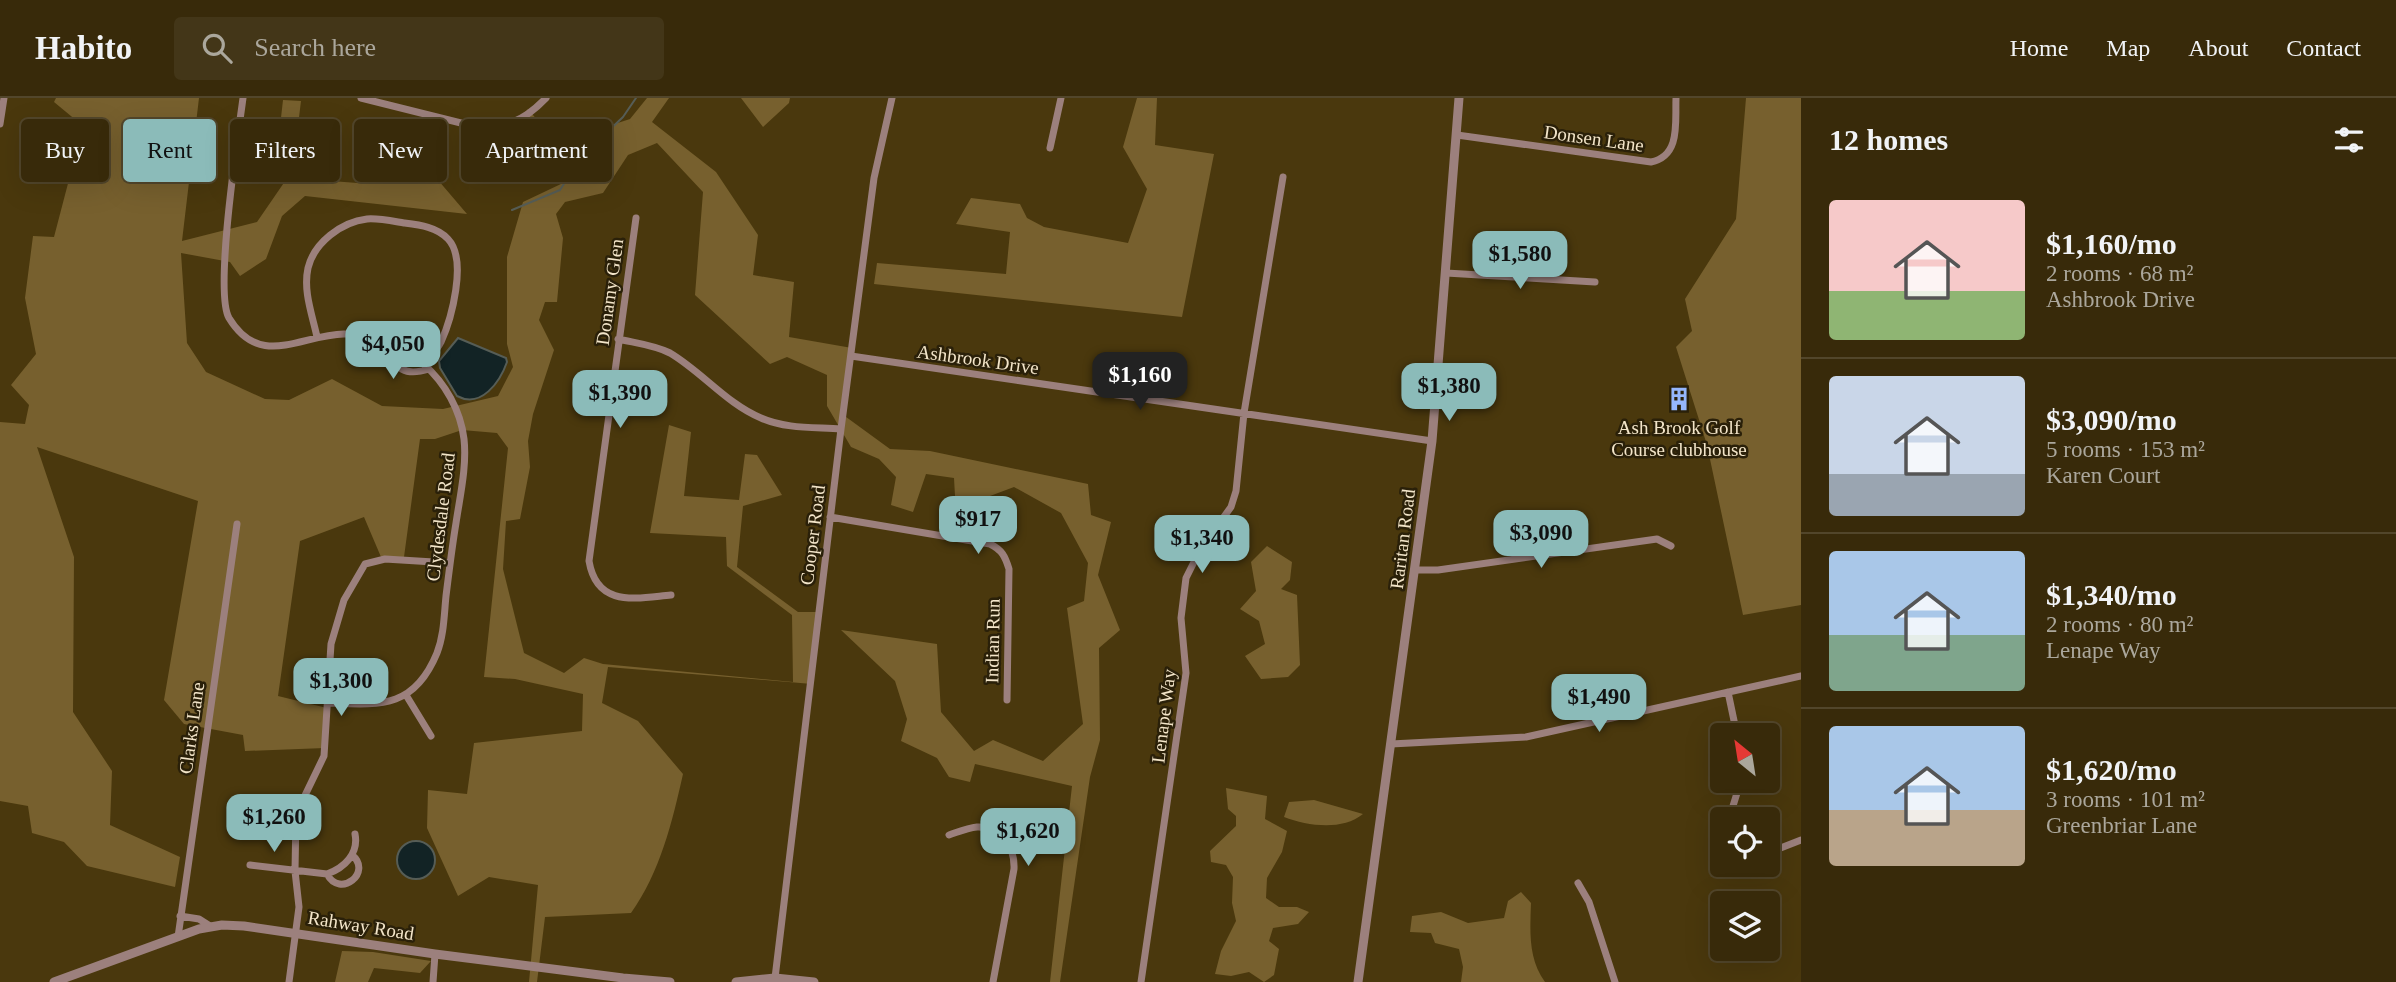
<!DOCTYPE html>
<meta charset="utf-8">
<style>
:root{--surface:#382a0a;--page:#433618;--text:#f1f3f6;--muted:#aba79c;--line:#52462b;--accent:#8bbbb9}
body{margin:0;font-family:Georgia,serif;background:var(--page);color:var(--text);height:100vh;display:flex;flex-direction:column;font-size:26px;white-space:nowrap}
*{box-sizing:border-box;margin:0}
p{font-size:23px;color:var(--muted)}
.icon{flex:none;width:38px;height:38px;fill:none;stroke:currentColor;stroke-width:2;stroke-linecap:round;stroke-linejoin:round}
.map{position:relative;flex:1;overflow:hidden}
.sheet{display:flex;flex-direction:column;background:var(--surface);width:595px}
.sheet>*{flex:none}
.banner{position:absolute;left:21px;top:21px;width:665px;height:63px;display:flex;gap:14px}
.needle{width:46px;rotate:330deg}
.controls{position:absolute;left:1710px;top:625px;display:grid;gap:14px}
.controls a{display:grid;place-items:center;width:70px;height:70px;border-radius:7px;background:var(--surface);box-shadow:0 7px 28px #0002,0 0 0 2px var(--line);font-size:35px}
.price{position:absolute;translate:-50% -60px;padding:0 16px;border-radius:14px;background:var(--accent);color:#111;font-size:23px;line-height:46px;filter:drop-shadow(0 2px 4px #0008)}
.price::after{content:'';position:absolute;left:50%;top:42px;width:21px;height:16px;margin-left:-10px;background:inherit;clip-path:polygon(0 0,100% 0,50% 100%)}
.price.on{background:#222;color:#fff}
ul{padding:0;list-style:none}
li{display:flex;align-items:center;gap:21px;height:175px;padding:0 28px}
li+li{border-top:2px solid var(--line)}
li span{display:grid;place-items:center;flex:none;width:196px;height:140px;border-radius:7px;color:#555}
li>.icon{margin-inline-start:auto}
span .icon{width:84px;height:84px;fill:#fffc;stroke-width:1}
li b{font-size:30px}
h2{display:flex;justify-content:space-between;align-items:center;height:84px;padding:0 28px;font-size:30px}
.pill{padding:0 24px;border-radius:7px;background:var(--surface);box-shadow:0 7px 28px #0002,0 0 0 2px var(--line);font-size:24px;line-height:63px}
.pill.on{background:var(--accent);color:#111}
header{display:flex;align-items:center;gap:42px;box-sizing:border-box;height:98px;padding:0 35px;background:var(--surface);border-bottom:2px solid var(--line)}
header strong{font-size:33px}
nav{display:flex;gap:38px;margin-inline-start:auto;font-size:24px}
.search{width:490px;height:63px;background:var(--page);display:flex;align-items:center;gap:18px;box-sizing:border-box;padding:0 24px;border-radius:7px;color:var(--muted);font-size:26px}
main{display:flex;flex:1;min-height:0}
.map>svg:first-child{display:block}
.green{fill:#77602e}
.water{fill:#122325;stroke:#565d56;stroke-width:2}
.lines{fill:none;stroke-linecap:round;stroke-linejoin:round}
.stream{stroke:#565d56;stroke-width:2}
.minor{stroke:#9c807d;stroke-width:7}
.tertiary{stroke:#9c807d;stroke-width:9}
.labels{text-anchor:middle;stroke-width:5;stroke-linejoin:round;paint-order:stroke}
.street-label{font-size:19px;fill:#f3e5c9;stroke:#2a2009}
.poi-label{font-size:19px;fill:#f3e5c9;stroke:#2a2009}
</style>
<header>
<strong>Habito</strong>
<div class="search"><svg class="icon" aria-label="search" viewBox="0 0 24 24"><circle cx="10" cy="10" r="6"/><path d="M15 15l6 6"/></svg>Search here</div>
<nav><a>Home</a><a>Map</a><a>About</a><a>Contact</a></nav>
</header>
<main>
<div class="map">
<svg width="1801" height="884" viewBox="0 0 1801 884">
<rect width="100%" height="100%" fill="#4a380d"/>
<path class="green" d="M56,0H199L182,143L257,124L292,73L277,55L283,2L301,3L296,44L308,67L331,83L371,86L393,77L438,82L467,116L305,98L282,118L266,161L240,178L230,164L181,155L187,245L206,274L265,301L289,302L332,281L382,308L443,311L498,298L513,269L507,246V159L523,104L563,85L521,18L528,11L553,41L574,47L593,33L630,21L647,0H669L652,24L716,74L758,137L753,177L794,184L789,239L852,250L842,316L890,351L930,353L1088,386L1091,417L1111,424L1098,477L1120,532L1099,550L1100,642L1090,679L1060,884H1050L1072,688L975,666L970,684L949,679L937,660L901,643L907,621L895,583L841,532L937,546L941,614L974,653L993,642L1043,663L1083,626L1067,510L1084,503L1088,465L1061,415L1014,389L982,401L973,438L957,434L954,380L926,376L913,414L891,407L896,379L879,361L851,349L827,308V277L787,259L770,266L695,197L703,94L657,45L628,57L603,95L565,104L556,116L563,140L557,204H545L539,222L554,252L533,316L528,343L530,369L520,421L506,423L503,471L524,555L564,575L584,560L603,566L793,584L792,517L727,468L726,439L650,435L669,327L691,334L684,398L739,402L745,356L757,357L782,397L743,408L737,469L798,514H820L812,586L608,569L602,605L638,623L683,676C672,725 660,774 631,815L545,819L537,884H529L538,787L489,779L458,798L427,730L428,692L467,696L474,645L582,633L583,596L515,581L484,579L508,350L497,335L462,332L435,341H420L404,459H381L364,419L300,443L278,598L327,610L325,650L245,653L243,637L184,626L164,602L198,403L37,349L74,459L73,614L112,673L110,727L180,759L175,789L87,768L64,744L32,735L28,708L0,703V324L25,326L29,307L11,287L36,256L25,200L33,138L54,139L83,28L54,4Z
M741,0H790L789,5L763,29Z
M1137,0H1157L1155,47L1214,56L1182,219L874,186L877,165L1006,176L1010,134L956,126L971,100L1020,106L1027,120L1044,129L1128,145L1147,91L1123,49Z
M1746,0H1801V507L1743,517L1707,347L1676,249L1692,233L1685,201L1736,121Z
M1267,448L1292,464L1290,482L1281,491L1297,497L1300,567L1288,579L1261,581L1245,558L1265,546L1259,523L1240,511L1256,493L1251,464Z
M1226,690L1267,698L1265,721L1287,733L1282,754L1267,780L1266,800L1279,809H1297L1309,814L1298,826L1273,830L1269,843L1279,851L1274,877L1264,884L1249,874L1231,878L1215,876L1221,853L1236,823L1232,805L1233,779L1226,767L1211,764L1210,753L1236,728V718L1228,711Z
M1314,702L1363,716C1342,733 1308,728 1284,719L1289,704Z
M1521,794L1531,805C1530,833 1528,861 1545,884H1461L1463,869L1459,851L1435,845L1431,835L1410,834L1412,818L1441,814L1468,825L1504,820L1508,803Z
M342,853L373,854L431,863L420,875L374,870L368,884H335Z"/>
<path class="water" d="M458,240L506,260L507,264C500,284 481,311 457,298L440,270L439,263Z
M397 762a19 19 0 1 1 38 0a19 19 0 1 1-38 0Z"/>
<g class="lines">
<path class="stream" d="M512,112L560,92L581,59L623,19L636,0"/>
<path class="minor" d="M243,0C238,38 214,194 229,220C260,271 300,237 344,236C403,234 457,283 464,341C467,368 460,398 456,425C452,449 449,474 446,498C444,518 444,537 437,555C414,611 380,607 328,605
M361,0L473,28C506,30 523,24 546,0
M0,26L4,0
M1457,37L1651,64C1681,58 1675,24 1676,0
M1050,50L1061,0
M636,120L589,463C597,510 636,500 671,497
M1446,175L1595,184
M317,239C312,216 303,193 308,170C314,145 341,124 367,121C378,120 392,123 404,125C420,127 437,129 448,141C468,162 451,222 441,244C437,252 430,259 425,266
M618,241C635,245 654,247 670,255C702,274 727,306 761,320C786,331 814,329 841,331
M393,247C392,273 407,278 429,271
M851,258L1432,343
M830,419L990,446C1002,452 1005,458 1009,471L1007,602
M1416,472H1438L1657,441L1671,448
M1728,594L1737,637
M406,597L431,638
M1391,646L1526,639L1801,578
M1729,721L1741,682
M949,737C958,734 967,730 977,729C1001,728 1015,749 1014,771L993,884
M1768,755L1801,742
M250,767L327,776C344,770 359,756 355,736
M327,776C340,801 373,774 352,757
M1578,785L1589,804L1615,884
M180,818L199,821L210,828
M178,839L237,426
M775,880L841,331L874,80L892,0
M289,884L299,809L295,773L296,716L324,658L331,546L344,502L365,466L385,461L450,465
M433,884L435,856
M1141,884L1186,575L1181,520L1186,480L1200,452L1231,409L1236,393L1244,315L1283,79"/>
<path class="tertiary" d="M54,884L199,831L222,827L244,828L435,856L623,880L670,884
M736,884L775,880L814,884
M1358,884L1432,343L1459,0"/>
</g>
<defs>
<g id="building-bare" transform="scale(1.89)"><path d="M-4-6H4V6H1V3H-1V6H-4ZM-2.5-4.3h1.7v1.8h-1.7ZM.8-4.3h1.7v1.8H.8ZM-2.5-1h1.7V.8h-1.7ZM.8-1h1.7V.8H.8Z" fill="#95b6fd" stroke="#2a2009" stroke-width="2.5" paint-order="stroke"/></g>
</defs>
<g fill-rule="evenodd">
<use href="#building-bare" x="1679" y="301"/>
</g>
<g class="labels">
<g class="street-label">
<text transform="translate(1594 40) rotate(8)" y="7">Donsen Lane</text>
<text transform="translate(609 194) rotate(-82)" y="7">Donamy Glen</text>
<text transform="translate(978 261) rotate(8)" y="7">Ashbrook Drive</text>
<text transform="translate(440 419) rotate(-83)" y="7">Clydesdale Road</text>
<text transform="translate(812 437) rotate(-83)" y="7">Cooper Road</text>
<text transform="translate(1402 441) rotate(-83)" y="7">Raritan Road</text>
<text transform="translate(992 543) rotate(-89)" y="7">Indian Run</text>
<text transform="translate(1163 618) rotate(-83)" y="7">Lenape Way</text>
<text transform="translate(191 630) rotate(-82)" y="7">Clarks Lane</text>
<text transform="translate(361 827) rotate(9)" y="7">Rahway Road</text>
</g>
<g class="poi-label">
<text x="1679" y="336">Ash Brook Golf<tspan x="1679" dy="22">Course clubhouse</tspan></text>
</g>
</g>
</svg>
<div class="controls">
<a><svg class="needle" viewBox="-14 -14 28 28"><path d="M0-13l5 13h-10z" fill="#e53935"/><path d="M0 13l5-13h-10z" fill="#aba79c"/></svg></a>
<a><svg class="icon" aria-label="locate" viewBox="0 0 24 24"><circle cx="12" cy="12" r="6"/><path d="M12 2v4M12 18v4M2 12h4M18 12h4"/></svg></a>
<a><svg class="icon" aria-label="layers" viewBox="0 0 24 24"><path d="M12 4l9 5-9 5-9-5zM3 14l9 5 9-5"/></svg></a>
</div>
<b class="price" style="left:1520px;top:193px">$1,580</b>
<b class="price" style="left:393px;top:283px">$4,050</b>
<b class="price on" style="left:1140px;top:314px">$1,160</b>
<b class="price" style="left:1449px;top:325px">$1,380</b>
<b class="price" style="left:620px;top:332px">$1,390</b>
<b class="price" style="left:978px;top:458px">$917</b>
<b class="price" style="left:1541px;top:472px">$3,090</b>
<b class="price" style="left:1202px;top:477px">$1,340</b>
<b class="price" style="left:341px;top:620px">$1,300</b>
<b class="price" style="left:1599px;top:636px">$1,490</b>
<b class="price" style="left:274px;top:756px">$1,260</b>
<b class="price" style="left:1028px;top:770px">$1,620</b>
<div class="banner">
<a class="pill">Buy</a>
<a class="pill on">Rent</a>
<a class="pill">Filters</a>
<a class="pill">New</a>
<a class="pill">Apartment</a>
</div>
</div>
<section class="sheet">
<h2>12 homes<svg class="icon" aria-label="filters" viewBox="0 0 24 24"><path d="M4 7h16M4 17h16"/><circle cx="9" cy="7" r="2"/><circle cx="15" cy="17" r="2"/></svg></h2>
<ul>
<li><span style="background:linear-gradient(#f6c9c9 65%,#8fb573 0)"><svg class="icon" aria-label="home" viewBox="0 0 24 24"><path d="M3 11l9-7 9 7M6 9v11h12V9"/></svg></span><div><b>$1,160/mo</b><p>2 rooms · 68 m²</p><p>Ashbrook Drive</p></div></li>
<li><span style="background:linear-gradient(#c9d6e8 70%,#9aa5b1 0)"><svg class="icon" aria-label="home" viewBox="0 0 24 24"><path d="M3 11l9-7 9 7M6 9v11h12V9"/></svg></span><div><b>$3,090/mo</b><p>5 rooms · 153 m²</p><p>Karen Court</p></div></li>
<li><span style="background:linear-gradient(#a9c7e8 60%,#7fa58c 0)"><svg class="icon" aria-label="home" viewBox="0 0 24 24"><path d="M3 11l9-7 9 7M6 9v11h12V9"/></svg></span><div><b>$1,340/mo</b><p>2 rooms · 80 m²</p><p>Lenape Way</p></div></li>
<li><span style="background:linear-gradient(#a9c7e8 60%,#b9a48a 0)"><svg class="icon" aria-label="home" viewBox="0 0 24 24"><path d="M3 11l9-7 9 7M6 9v11h12V9"/></svg></span><div><b>$1,620/mo</b><p>3 rooms · 101 m²</p><p>Greenbriar Lane</p></div></li>
</ul>
</section>
</main>
